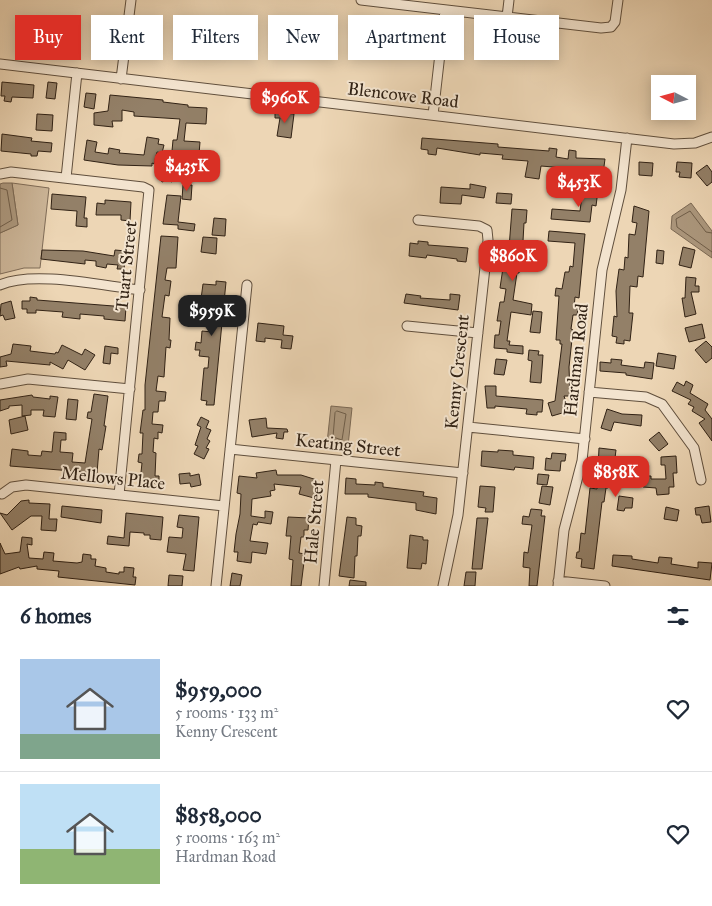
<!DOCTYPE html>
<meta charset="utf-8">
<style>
:root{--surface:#fff;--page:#f6f6f7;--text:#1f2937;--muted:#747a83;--line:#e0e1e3;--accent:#d93025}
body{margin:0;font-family:"IM FELL Great Primer",serif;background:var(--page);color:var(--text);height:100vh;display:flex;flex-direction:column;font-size:19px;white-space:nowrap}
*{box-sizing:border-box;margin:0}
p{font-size:16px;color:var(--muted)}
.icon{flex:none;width:28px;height:28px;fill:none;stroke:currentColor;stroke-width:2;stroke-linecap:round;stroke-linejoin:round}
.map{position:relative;height:586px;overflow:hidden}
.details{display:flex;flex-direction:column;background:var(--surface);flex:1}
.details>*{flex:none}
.top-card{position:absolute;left:15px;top:15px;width:682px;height:45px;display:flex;gap:10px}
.needle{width:32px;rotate:276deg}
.tools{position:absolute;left:651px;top:75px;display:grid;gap:10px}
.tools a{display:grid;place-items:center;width:45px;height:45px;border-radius:0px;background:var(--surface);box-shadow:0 2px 12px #0003;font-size:25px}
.price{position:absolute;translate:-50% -42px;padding:0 11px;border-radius:10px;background:var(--accent);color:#fff;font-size:16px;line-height:32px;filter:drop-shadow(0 1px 2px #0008)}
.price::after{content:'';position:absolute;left:50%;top:30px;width:15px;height:11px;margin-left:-8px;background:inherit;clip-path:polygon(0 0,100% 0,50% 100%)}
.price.selected{background:#222;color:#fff}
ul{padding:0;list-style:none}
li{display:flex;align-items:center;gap:15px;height:125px;padding:0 20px}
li+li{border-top:1px solid var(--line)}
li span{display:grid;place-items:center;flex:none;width:140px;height:100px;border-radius:0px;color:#555}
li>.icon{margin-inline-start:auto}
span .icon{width:60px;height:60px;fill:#fffc;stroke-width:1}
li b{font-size:21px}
h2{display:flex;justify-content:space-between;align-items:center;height:60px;padding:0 20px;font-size:21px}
.chip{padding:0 18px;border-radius:0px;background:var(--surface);box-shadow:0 2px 12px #0003;font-size:18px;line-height:45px}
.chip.selected{background:var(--accent);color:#fff}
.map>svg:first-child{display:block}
.green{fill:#cdb79a;stroke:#7f6c58}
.water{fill:#ad997f;stroke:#7b6955}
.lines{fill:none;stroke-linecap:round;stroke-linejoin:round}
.shore{stroke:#6f5e4a;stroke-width:1}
.building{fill:#938068;stroke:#312215}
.minor-casing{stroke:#604f3d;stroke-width:11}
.minor{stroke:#f3e4cf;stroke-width:9}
.labels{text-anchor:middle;stroke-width:4;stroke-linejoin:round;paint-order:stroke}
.street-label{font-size:18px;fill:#312215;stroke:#f3e4cf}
</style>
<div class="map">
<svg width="712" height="586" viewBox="0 0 712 586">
<rect width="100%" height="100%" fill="#edd6b5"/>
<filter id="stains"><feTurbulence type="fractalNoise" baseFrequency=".004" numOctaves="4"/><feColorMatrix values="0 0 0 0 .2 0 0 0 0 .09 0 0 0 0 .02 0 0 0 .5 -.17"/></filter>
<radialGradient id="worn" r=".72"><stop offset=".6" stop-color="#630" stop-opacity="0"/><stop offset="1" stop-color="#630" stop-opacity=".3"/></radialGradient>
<path class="green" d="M12,183L49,188L40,268H24L0,274V233L18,225Z"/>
<path class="water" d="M3,183H12L18,225L0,233V184Z
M691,203L712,231V258L671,229L672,216Z
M331,406L352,408L348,446L327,443Z"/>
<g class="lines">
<path class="shore" d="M0,188L7,190L12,220L0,227
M712,233L706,232L690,211L676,219L677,227L712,252
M337,411L346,414L342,440L333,437L335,413Z"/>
</g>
<path class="building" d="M2,82L34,85L33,98L12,97L11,102L4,101L5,96H1Z
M48,82L57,83L55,99L46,98Z
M86,93L96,94L94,109L84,107Z
M110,95L163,100V102L188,105V107L207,108L206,124L186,123L184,141L200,142L199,154L184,153V157L176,156V151H172L173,140H177L180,119L134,116V112L122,110V121H112L113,127L94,125V113L108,111Z
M275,112L294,114L291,138L277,136L280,118H275Z
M37,114L53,115L52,131L36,130Z
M2,134L32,138L31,141L52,143L51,152L38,151L37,156H31V154L1,151Z
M147,137L159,139L158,144L164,145L162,153L157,152L154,164L152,163V166L118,165L84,160L87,140L97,142L95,152L108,154L109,148L120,150L119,153L144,155Z
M422,138L498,144V147L549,151V148L557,149L556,157L568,159L569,150L576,151V158L605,159L603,174L592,173L591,177L584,176L585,173L578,172V169L541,166L539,179L525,177L528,161L502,159L503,155L480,153V155L437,148L436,155L428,154V150L421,149Z
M198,161L200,169L171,182L170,179L162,182L159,175Z
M639,162L653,163L652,176L639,175Z
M677,162L692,163L691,178L679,177L680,172H676Z
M707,165L712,172V182L707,186L696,173Z
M470,184L486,187L484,198L462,195L461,204L440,203L441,187L470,189Z
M183,185H192L191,200L182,199Z
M583,188L598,190L596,206L592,205L590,222L551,219L552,209L580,211Z
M497,193L512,194L511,204L496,203Z
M52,194L86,197L84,218H87V227L76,226L77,211L51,209Z
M167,195L181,196L178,222L195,224L194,231L178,229V225L163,224Z
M105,200L131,202L130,221L121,220V215H96L97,203L105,204Z
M634,206L649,211L643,277L638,276L637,287L630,286L629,313H633L630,341L624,340V344L616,343L617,337L612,336L614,316L617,317L616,291L619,269L624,270L625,257L628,258L629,234L635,235L637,223L632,222Z
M512,209L527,210L526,223H524L522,259L536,260L535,266L520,265L519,273H517L513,300L532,304L531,315L511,312L507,341H510L509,345L523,346V354L507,352V349L494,348L495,335H499L501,321H497L500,302H504L506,289L500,288L504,261H508Z
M214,218L226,219L225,236L212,235Z
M549,231L585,234L579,298L575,297L574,308L578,309L577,315H573L571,329L573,330L569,367L570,396H564L569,411L552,416L548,403L555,401L562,344H560V340H556L559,296H555L556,288L562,289L565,272H569L570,266L573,267L575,243L548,241Z
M161,236L178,237L176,268H167L165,280L171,281L169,296L165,295L162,317L170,318L169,340H171L170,348L166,347L164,377L158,376L156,391L166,392L165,401H159L158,412H153L152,424L163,425L162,433L158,432V439L154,438L153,452L156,453L155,476H159V484L140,482L142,463L138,462L139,454H142L143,433H140L143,410H145V385Z
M203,237L217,238L216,254L201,252Z
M418,241L428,242V245L468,248L466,262L457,261V259L427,255L426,258L409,256L410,243L418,244Z
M683,247L695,250L691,268L679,265Z
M42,250L83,251L114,256L115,250L126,251L124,269H117L118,265L107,264L106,268L96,266V261L85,260V264L41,259Z
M657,250L664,251L663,264L656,263Z
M686,277L696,278L695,286H699V292H691L696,314L685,317L682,298H685Z
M216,281L226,282L214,405H206L207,401L201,400L204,368H208L209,357L199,356L200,350H195L196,342L201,343L202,331L212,332L213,320L203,319L205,299H201L203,284L216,285Z
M406,294L421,296L420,298L450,300V294L460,295L458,310L404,303Z
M30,297L37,298V300L126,307L125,321L104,319V316L80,314V319L62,317L63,312L36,310V313H27V309H22V301H30Z
M11,301L15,318L5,320L3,315L0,316L1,304Z
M533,311L542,312L540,333L530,332Z
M258,323L284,326L283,335L293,336L291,349L281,348L282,340L265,338V342L256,341Z
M702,324L705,338L689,342L685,328Z
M706,341L712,347V358L706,363L695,350Z
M13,344L31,346L30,351L55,354L56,352L58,353L62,345L82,355L85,349L95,355L85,370L68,360L63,369L50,362V365L6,361L7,366L0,367V357L11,354Z
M105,346L118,348V354L111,353L110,364L103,363Z
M529,350L539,351L538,355H543L541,383L530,382L532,361L528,360Z
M658,353L676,356L674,369L656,366Z
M496,359L507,360L504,375L494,374Z
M611,359L622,360L621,365L644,368L645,362L654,363L652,379L626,375V373L600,371V362L611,363Z
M686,381L693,385L690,393L708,404L705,410L712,419V441L699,423L705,419L692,411L694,407L688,404L691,400L672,391L677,382L684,386Z
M485,386H496V396L543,400L542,412H537V415L526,414L527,409L495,406V408H487Z
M94,394L108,396L104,426H106L102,450L99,449L97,473L10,466L12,449L28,451V455L41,456L42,451L52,452L54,432L66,433V440H61L60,452L73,453L72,462L85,463L92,419L87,418L88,412H91Z
M32,395L33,397L50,399V396L58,397L55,417L43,416L44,410H31V415L22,416V405L9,406V408L0,411V400Z
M68,399L78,400L76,420L66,419Z
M607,409L622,414L642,415L641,426L614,422L611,431L601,428Z
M25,416L28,430L11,434L9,420Z
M201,417L209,421L206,428L211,430L207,439L210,441L206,448L209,449L204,459L194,454L198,446L195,445L201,427L197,425Z
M266,418L267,428L287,429L288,432H284L283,439L276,438L277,433L252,437L249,420Z
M659,432L668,444L659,451L649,440Z
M599,448L616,450L615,458L612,457L610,471L627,472L629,462H639L638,476H651V479H666L665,465H661V457L676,456L677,473H673L674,487H669V494L657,495L656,488L643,487V482L609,476L608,488H606L604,502H602L594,569L581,567L582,559L576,558L577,552H579L581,533L585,534L590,488L597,489Z
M498,450L513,451V455L534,457L533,469L515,467L514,470L481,466L482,451L498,452Z
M552,453L566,454L565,461H561L560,471L545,470L546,458L551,459Z
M276,470L277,475H301L317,480L314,498L299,494L301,487L274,484L275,490L270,491L271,496L252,499L251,516L265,518V511L273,512L271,524L258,522L257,525L253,524L250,541L268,543L266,554L252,552L251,563L237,561L238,552H234L236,534L240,514L241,494L237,493L239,476L257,478L256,473Z
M190,473V476L199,474L201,485L191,487L190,483L180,484L179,474Z
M538,474L549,475L547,485L537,484Z
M346,478L356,479V484L375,485V482L383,483V487L424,492L423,496L437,498L436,514L416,510V503L368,497V494H345Z
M480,486L495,487L493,512H485L486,508L478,507Z
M542,486L553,487L550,505L539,503Z
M619,496L633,498L632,508H625L624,511L617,510Z
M29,500V503L50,504L49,519H57L56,531L41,530L42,516H31L12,530L0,513L7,515L21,501Z
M62,506L102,510L101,523L61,517Z
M709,506L711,522L702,523L700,515H696L695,508Z
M666,507L679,510L677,521L664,519Z
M531,509L542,510L541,516H545L537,586H529L530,568L523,567L524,552L528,553L532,525L522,524L523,516L529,517Z
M126,513L163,517L161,540L150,539V535H144V533L130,532L129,546L107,544L108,536L124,538Z
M179,515L199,517L194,571L183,570L186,554L167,552L169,537L182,538L183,528L177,527Z
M288,517L309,518L308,530H304V537H301L299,553L305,554L301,586H291L293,560L289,559L291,536H286Z
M347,517L356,518V525L362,526L361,536H358L357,556H355L354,578L339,576Z
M477,518H488L482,569H472Z
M410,535L423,537V540H428L426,564L422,563L421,569L407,568Z
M22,537L32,538V545L27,544L29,558L43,559L44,552L54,553L53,561L77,563L82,562L83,554L91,555V559H96L95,566L106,568V572L119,574V572H124V567L134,568L133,577H136L135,585L58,577L59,571L37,569V566L20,569L19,567L0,574V543L5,554L20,552Z
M613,555L632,556V559L658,563L659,557L672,558L671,564L698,568V562L712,563L710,580L612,566Z
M466,572H476L475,586H464Z
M232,573L242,575L240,586H230Z
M169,575L183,576L182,586H168Z
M350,580L366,582V586H349Z"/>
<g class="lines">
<g class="minor-casing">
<path id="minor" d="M361,0L601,28L611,27L615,22L618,0
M507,17L509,0
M0,64L674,144L695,143L712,137
M121,79L131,0
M433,115L445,10
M0,174L11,172L143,187L149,190L119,495
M66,178L77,73
M418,220L479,226L487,230L488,240L458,515L443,586
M0,285C33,270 103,286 140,290
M407,326L478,333
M0,384L28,379L130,389
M589,392L646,397L662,404L694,448L701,480
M468,427L585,439
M230,449L463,473
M2,494L12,487L26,485L224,506
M558,581L605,586
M216,586L247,285
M324,586L336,460
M558,586L564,530L582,461L602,270L621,190L627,138"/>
</g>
<use href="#minor" class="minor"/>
</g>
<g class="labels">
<g class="street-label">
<text transform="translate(403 95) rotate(7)" y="6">Blencowe Road</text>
<text transform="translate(126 266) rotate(-84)" y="6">Tuart Street</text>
<text transform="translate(576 360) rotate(-84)" y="6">Hardman Road</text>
<text transform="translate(457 372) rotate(-84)" y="6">Kenny Crescent</text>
<text transform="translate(348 445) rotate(6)" y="6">Keating Street</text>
<text transform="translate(113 478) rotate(6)" y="6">Mellows Place</text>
<text transform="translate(314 522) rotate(-85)" y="6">Hale Street</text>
</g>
</g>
<rect width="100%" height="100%" filter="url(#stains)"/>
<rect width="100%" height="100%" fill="url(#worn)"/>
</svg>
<div class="tools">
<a><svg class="needle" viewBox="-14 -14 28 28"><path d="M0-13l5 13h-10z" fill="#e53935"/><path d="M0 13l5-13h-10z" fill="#747a83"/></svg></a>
</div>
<b class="price" style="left:285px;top:124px">$960K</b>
<b class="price" style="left:187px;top:192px">$435K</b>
<b class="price" style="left:579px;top:208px">$453K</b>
<b class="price" style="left:513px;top:282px">$860K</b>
<b class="price selected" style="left:212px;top:337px">$959K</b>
<b class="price" style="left:616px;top:498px">$858K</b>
<div class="top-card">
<a class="chip selected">Buy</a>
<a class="chip">Rent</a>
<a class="chip">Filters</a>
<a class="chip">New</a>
<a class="chip">Apartment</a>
<a class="chip">House</a>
</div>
</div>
<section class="details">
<h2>6 homes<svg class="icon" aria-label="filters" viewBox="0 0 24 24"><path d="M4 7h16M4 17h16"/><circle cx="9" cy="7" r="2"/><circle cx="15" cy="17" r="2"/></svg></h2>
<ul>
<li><span style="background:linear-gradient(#a9c7e8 75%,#7fa58c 0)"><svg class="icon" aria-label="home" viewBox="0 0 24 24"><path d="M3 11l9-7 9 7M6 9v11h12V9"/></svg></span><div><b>$959,000</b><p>5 rooms · 133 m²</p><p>Kenny Crescent</p></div><svg class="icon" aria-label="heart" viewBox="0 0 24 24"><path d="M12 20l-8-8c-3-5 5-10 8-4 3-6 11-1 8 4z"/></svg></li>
<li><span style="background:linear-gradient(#bfe0f5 65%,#8fb573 0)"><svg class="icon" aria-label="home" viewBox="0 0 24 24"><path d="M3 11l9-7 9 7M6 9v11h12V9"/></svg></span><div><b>$858,000</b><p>5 rooms · 163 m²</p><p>Hardman Road</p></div><svg class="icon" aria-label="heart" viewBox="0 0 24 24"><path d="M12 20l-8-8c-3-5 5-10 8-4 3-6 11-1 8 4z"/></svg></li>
</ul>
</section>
